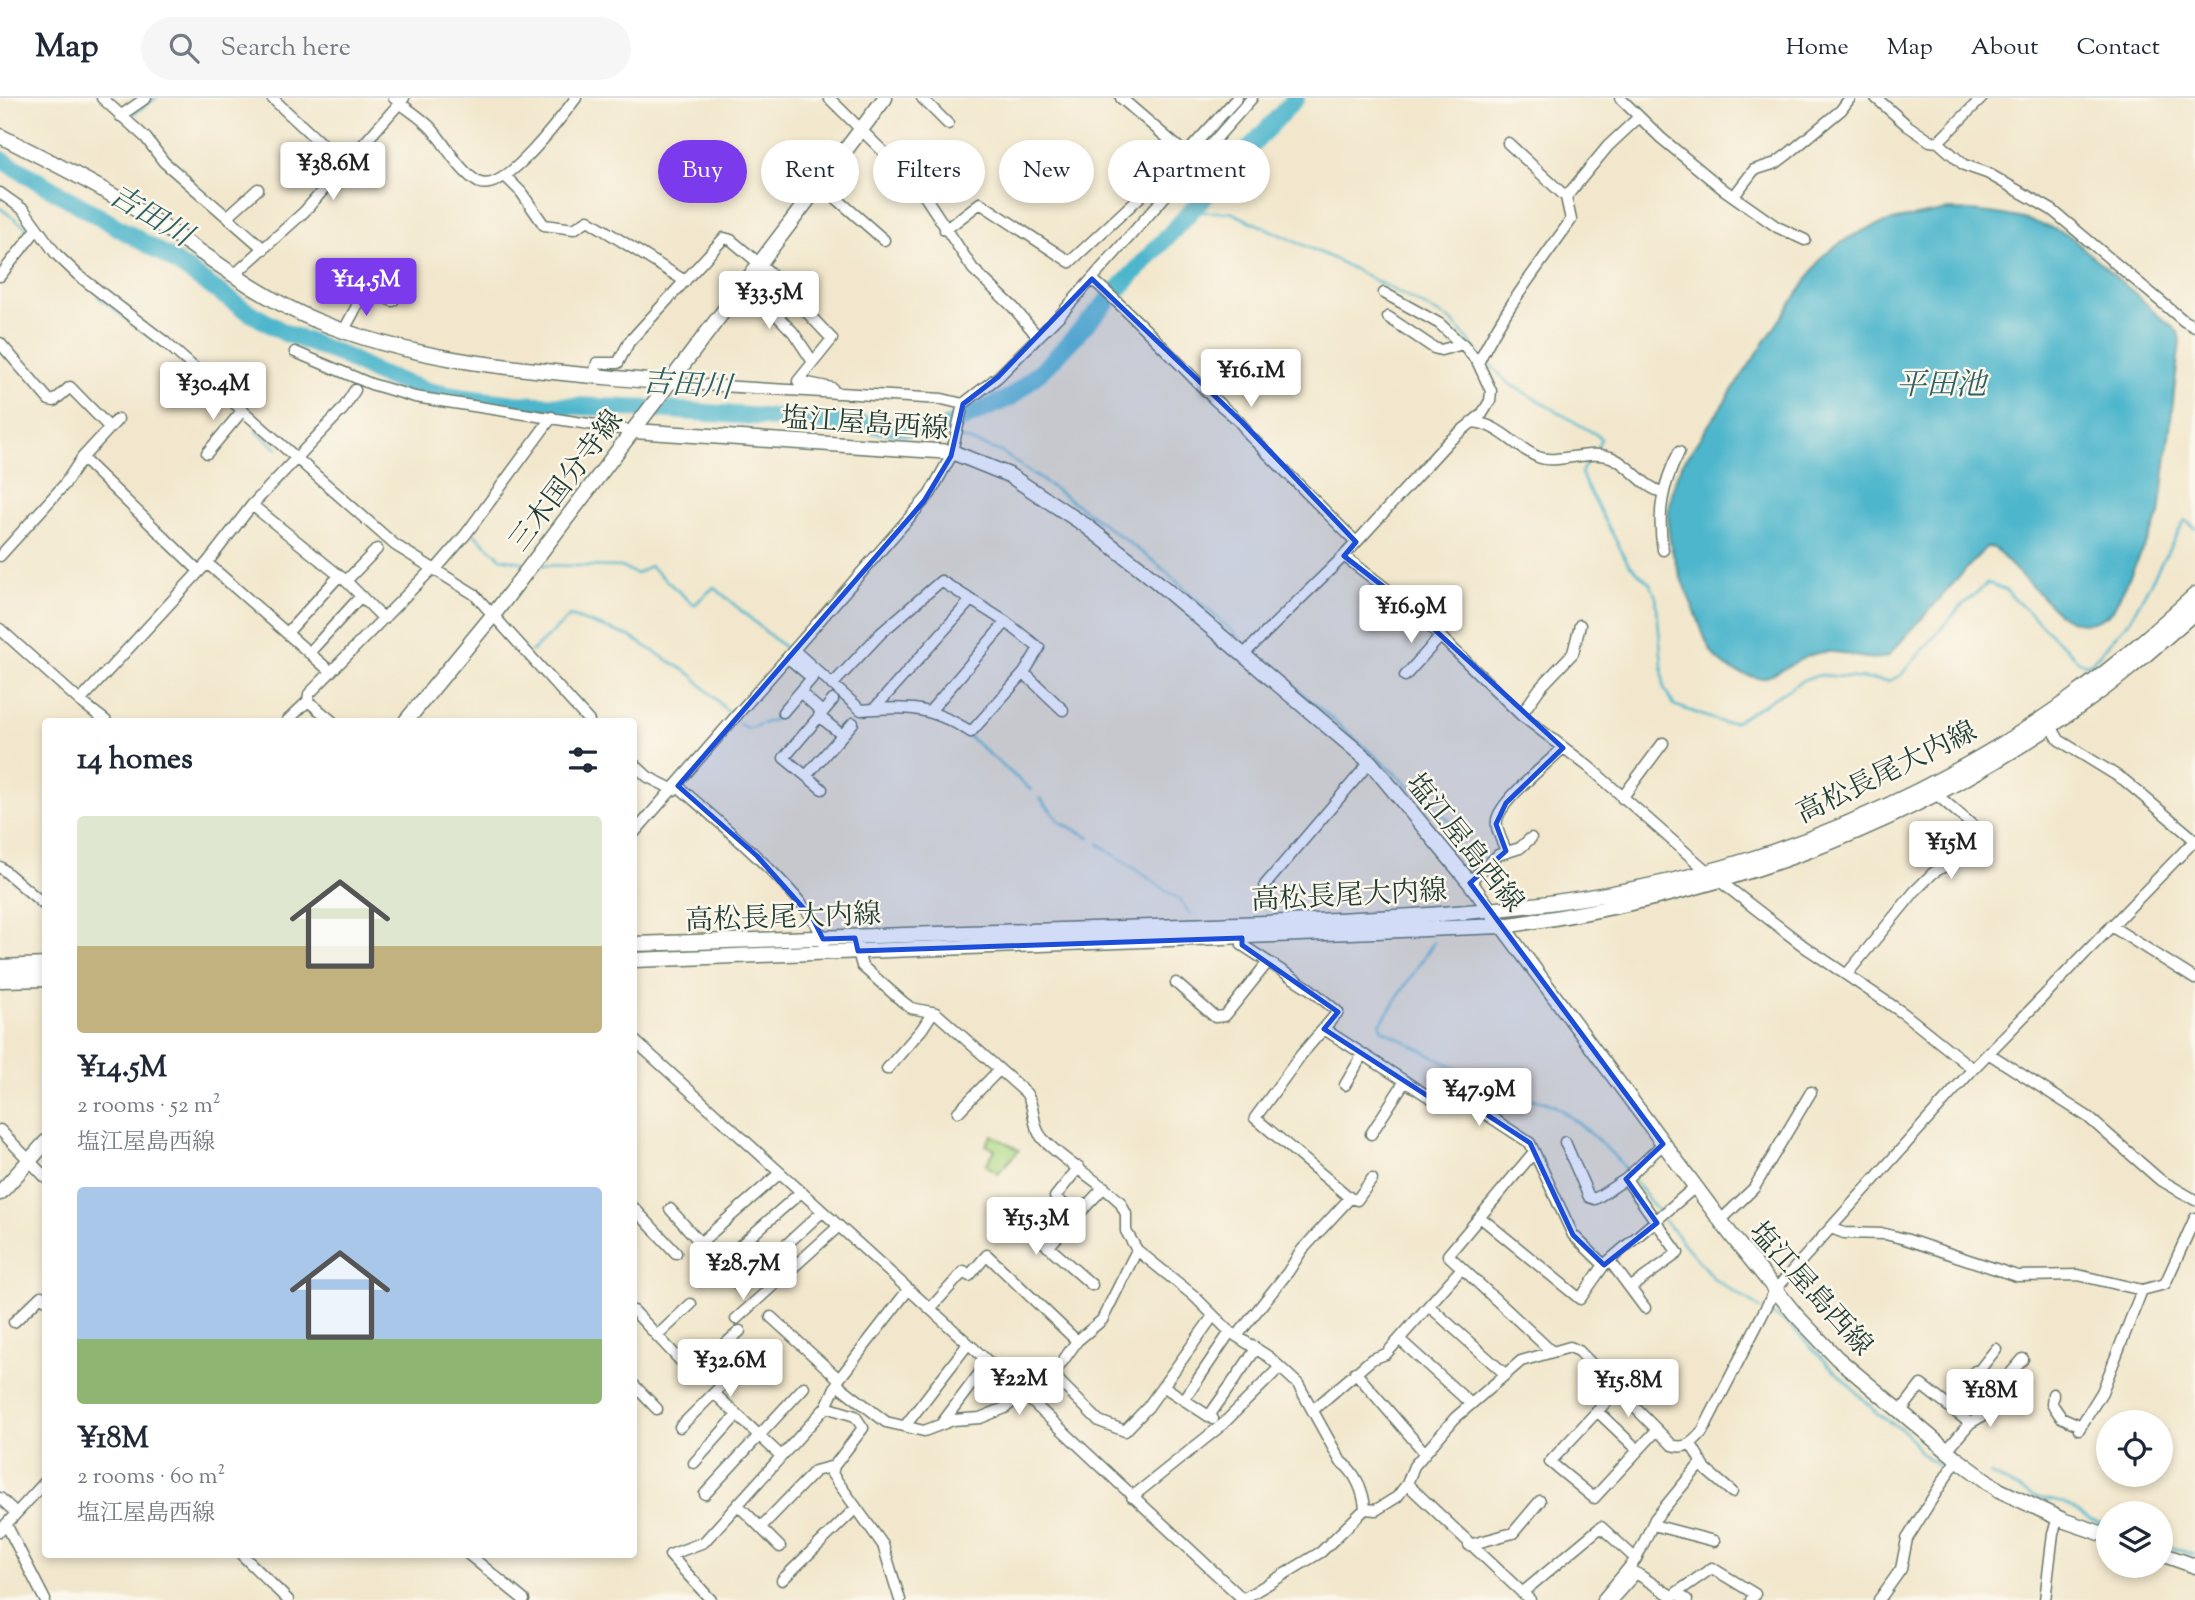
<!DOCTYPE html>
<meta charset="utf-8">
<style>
:root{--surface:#fff;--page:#f6f6f7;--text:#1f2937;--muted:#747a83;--line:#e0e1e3;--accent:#7c3aed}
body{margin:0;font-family:"Sorts Mill Goudy","Noto Serif JP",serif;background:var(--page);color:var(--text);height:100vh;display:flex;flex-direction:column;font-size:26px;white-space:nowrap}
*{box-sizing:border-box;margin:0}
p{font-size:23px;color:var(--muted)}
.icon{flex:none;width:38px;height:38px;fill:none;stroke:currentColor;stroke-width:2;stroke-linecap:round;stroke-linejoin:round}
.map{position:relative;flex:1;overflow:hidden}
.panel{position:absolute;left:42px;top:620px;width:595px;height:840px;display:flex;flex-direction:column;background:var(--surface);border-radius:7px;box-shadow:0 4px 10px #0003}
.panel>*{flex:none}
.hud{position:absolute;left:658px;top:42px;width:665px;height:63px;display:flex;gap:14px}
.buttons{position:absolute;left:2096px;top:1312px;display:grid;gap:14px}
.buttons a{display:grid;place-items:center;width:77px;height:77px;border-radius:50%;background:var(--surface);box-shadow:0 4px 10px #0003;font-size:35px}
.price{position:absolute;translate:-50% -60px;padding:0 16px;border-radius:7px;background:#fff;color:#222;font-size:23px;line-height:46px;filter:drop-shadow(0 2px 4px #0008)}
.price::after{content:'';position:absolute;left:50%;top:42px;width:21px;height:16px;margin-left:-10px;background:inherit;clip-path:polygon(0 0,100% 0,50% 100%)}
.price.selected{background:var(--accent);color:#fff}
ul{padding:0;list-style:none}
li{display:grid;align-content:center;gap:14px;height:371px;padding:0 35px}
li span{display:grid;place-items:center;height:217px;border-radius:7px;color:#555}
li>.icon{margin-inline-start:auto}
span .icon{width:126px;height:126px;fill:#fffc;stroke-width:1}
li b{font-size:30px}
h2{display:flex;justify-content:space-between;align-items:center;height:84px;padding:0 35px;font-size:30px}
.chip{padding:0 24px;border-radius:32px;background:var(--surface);box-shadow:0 4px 10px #0003;font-size:24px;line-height:63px}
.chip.selected{background:var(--accent);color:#fff}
header{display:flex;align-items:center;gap:42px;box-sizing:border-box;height:98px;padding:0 35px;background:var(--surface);border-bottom:2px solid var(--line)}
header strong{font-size:33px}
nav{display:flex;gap:38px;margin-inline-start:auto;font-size:24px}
.search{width:490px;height:63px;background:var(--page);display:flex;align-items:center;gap:18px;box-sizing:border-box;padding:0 24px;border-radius:38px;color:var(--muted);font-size:26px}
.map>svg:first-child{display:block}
.green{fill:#afda86;stroke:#678c5d;stroke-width:2}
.water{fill:#4eb6cc;stroke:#367a80;stroke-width:2}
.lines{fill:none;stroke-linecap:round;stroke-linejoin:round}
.stream{stroke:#4eb6cc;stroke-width:2.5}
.river{stroke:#4eb6cc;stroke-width:18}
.minor-casing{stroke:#697869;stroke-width:13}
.major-casing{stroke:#697869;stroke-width:17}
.minor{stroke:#fff;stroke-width:10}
.major{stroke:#fff;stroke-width:14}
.marked{fill:#1d4ed8;fill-opacity:0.2;stroke:#1d4ed8;stroke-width:5;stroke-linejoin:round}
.labels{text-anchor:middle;stroke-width:5;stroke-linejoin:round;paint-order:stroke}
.street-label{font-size:28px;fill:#1f3d34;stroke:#fbf7ec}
.water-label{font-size:30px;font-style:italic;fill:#2d6162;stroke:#fbf7ec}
</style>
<header>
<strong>Map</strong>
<div class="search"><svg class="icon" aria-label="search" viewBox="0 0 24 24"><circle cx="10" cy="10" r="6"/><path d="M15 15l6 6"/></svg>Search here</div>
<nav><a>Home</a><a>Map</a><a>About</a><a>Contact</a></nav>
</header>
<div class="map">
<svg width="2195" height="1502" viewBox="0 0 2195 1502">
<rect width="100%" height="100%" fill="#fbf7ec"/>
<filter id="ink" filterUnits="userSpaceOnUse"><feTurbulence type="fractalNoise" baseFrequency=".0143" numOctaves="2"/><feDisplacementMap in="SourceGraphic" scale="14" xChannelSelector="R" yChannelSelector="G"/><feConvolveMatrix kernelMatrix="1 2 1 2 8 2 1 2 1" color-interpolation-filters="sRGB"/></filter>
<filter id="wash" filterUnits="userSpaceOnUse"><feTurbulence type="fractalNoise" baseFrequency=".00686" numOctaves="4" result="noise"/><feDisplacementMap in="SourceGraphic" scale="28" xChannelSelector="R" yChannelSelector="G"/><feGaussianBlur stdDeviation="1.57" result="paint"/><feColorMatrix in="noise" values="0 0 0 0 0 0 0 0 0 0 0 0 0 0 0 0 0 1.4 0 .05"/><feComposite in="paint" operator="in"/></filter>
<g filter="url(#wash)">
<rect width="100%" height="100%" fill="#f2e7cc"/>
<path class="green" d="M992,1037L1019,1052L998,1075L986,1067L995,1052L986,1047Z"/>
<path class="water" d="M1949,112C1991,113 2034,119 2071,139L2178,234L2180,243L2160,417L2113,512C2097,528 2078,529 2059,516L1994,450L1986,449L1888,558C1869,566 1846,552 1825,554C1801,555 1772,583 1758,580C1744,577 1729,573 1719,563C1707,552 1702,531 1696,516C1673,462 1655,425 1681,368L1823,158C1863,124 1899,121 1949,112Z"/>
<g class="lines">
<path class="stream" d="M129,19L156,0
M0,110L30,132
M1189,114H1230L1334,161L1451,222L1479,255
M98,199L156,244
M1484,260L1508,285L1597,337L1601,341L1595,353
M939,332L953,336
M256,333L278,351
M959,339L1001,354L1079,408L1155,464L1241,541
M1588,361L1581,375L1586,387L1628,465L1650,486L1656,498L1664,590L1674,607L1724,625L1735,624L1805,581L1821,577L1889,583L1901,577L1961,508L1988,485L2005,492L2078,562L2085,566L2092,564L2130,522L2185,422L2195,430
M473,435L501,460L526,465
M539,467L621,469L637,476L650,468L694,507L714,489L787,552
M531,554L570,518L629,538L692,577L730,616
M1260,559L1450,723L1462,757
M840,608L858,619L885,616
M739,625L747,631L781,619
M967,637L1031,692
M1040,700L1061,725L1090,739
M1099,746L1180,802L1190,816
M1434,844L1380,926L1381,931C1421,951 1461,974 1501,993C1516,999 1533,1000 1548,1005C1569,1013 1615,1056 1628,1075
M1632,1080L1660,1116
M1664,1122L1714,1181L1761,1211
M1767,1214L1787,1225L1879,1317L1907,1335L1920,1354L1946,1374
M1952,1376L1972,1383
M1990,1376L2034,1399L2065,1405L2090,1422L2109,1428
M2161,1446L2195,1457"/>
<path class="river" d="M0,61L167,158L242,210L285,235L340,256L378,276L428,293L465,300L516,306L655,311L939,332L1011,299L1051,264L1296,0"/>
</g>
</g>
<g filter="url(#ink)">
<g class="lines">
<g class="minor-casing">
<path id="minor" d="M102,0L146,40L164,64L264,151
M272,0L344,67
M394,0C406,11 421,19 432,31C446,47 459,73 478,84C504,98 562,18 576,0
M829,0L918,88L973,171L1013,209L1038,239
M922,0L948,26
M1121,0L1186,56L1169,89
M1620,0L1661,40L1723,91L1777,129L1805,142
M1876,0L1908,28L1930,43L1938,44L1964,67L1987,75L2052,112L2184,223L2195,229
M120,18L146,0
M1938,44L1982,0
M505,78L521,94L544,127L574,131L588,122L685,183
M820,86L884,142
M0,95L24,112L56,156L78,177L166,245L395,447L474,496L589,623
M1734,98L1754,72L1776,65L1788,56L1841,12L1850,0
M1566,99L1608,48L1639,19
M227,119L258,91
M945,132L980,105L1070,164L1186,56L1237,0
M234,177L304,114L404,0
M0,178L37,131
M1092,181C1134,218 1172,258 1211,298C1224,312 1239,319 1248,336L1356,444
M745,185L793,234L813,264
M1384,195L1440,226L1460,245
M1388,219L1434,250L1441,252L1463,246L1478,265
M344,232L365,193L393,203
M0,245L49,302L54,303L70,289L110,330
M295,254L371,286L415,299L634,333
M594,277L597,265H618L629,244L724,140L731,142L767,172L832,241L798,283L832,290L835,295
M669,285L942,301L963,306
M1471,324C1499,325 1513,348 1538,359C1558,367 1590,350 1613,360C1631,368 1643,389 1662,394
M207,355L242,313
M82,360L118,321
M252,407L346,483L384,521
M1663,452C1657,414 1662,388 1679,354
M0,458L64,387L82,360L199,473
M1344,458L1410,509L1521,617L1589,669L1708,774L1805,849L1903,915L1973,971
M207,465L331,574
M346,483L377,451
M0,531L80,603L207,465L252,407L343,311L355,292
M287,535L339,478
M795,553L861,612C908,608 930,608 971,634L1024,575L1039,550L1006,524L941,483L881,535L832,587
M309,555L361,498
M1244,556L1344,458L1448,344L1482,316L1490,303L1491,293L1478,265C1503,213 1538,169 1571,122L1566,99L1508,45
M1024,575L1063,612
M1405,578L1441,538
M800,594L822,614
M80,603L106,623
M874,611L971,502
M931,612L1006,524
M783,614L812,580L788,560
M1521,617L1540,590L1573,555L1580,527
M819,618L842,637
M287,623L308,603
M332,623L308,603L309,596L430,473L436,471L466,436L552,319
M2051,628L2059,642L2124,682L2195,742
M634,666L648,679L674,692
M806,678L853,625
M678,688C709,716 820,807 823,845
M822,691L784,660L833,602
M1622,700L1663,645
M634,735L930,396L951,358L963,306L998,279L1061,216L1252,0
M1506,753C1503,744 1495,732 1497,722C1500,703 1548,665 1563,650
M0,769L46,808
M1469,784L1498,757L1520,750L1531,740
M1265,787L1370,664
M2111,828L2195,881
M1242,840V847L1310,891L1338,914L1301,957L1255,1020L1350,1100L1357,1102L1372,1081
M856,847L862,868L903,904L911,910L936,915L1026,995C1036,1009 1031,1028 1043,1041C1065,1065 1097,1081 1120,1104L1126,1116V1133L1137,1152L1193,1197L1230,1234L1269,1259L1298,1286L1341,1364C1355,1373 1364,1394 1365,1411L1321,1454L1243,1501
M1847,876L1915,793L1933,775L1951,764L1979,733L1936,696
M1176,885L1215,919L1225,918L1268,864
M1324,931L1437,1004L1446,990L1530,1045L1573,1137L1604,1167
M634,942L1014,1287L1244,1502
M1988,955L2088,1019L2159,1081L2195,1102
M887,971L922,931L933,914
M1345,987L1363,956
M958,1014L998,973
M0,1032L46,1080
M1371,1036L1405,983
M1565,1044L1589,1099L1595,1101L1626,1081L1678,1155L1630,1190
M1534,1054L1448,1157L1552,1254
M1626,1081L1663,1046
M1001,1107L1092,1187
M634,1110L676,1155
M670,1111L740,1189L822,1114
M1077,1117L1055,1099L1079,1069
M1480,1119L1580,1201L1604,1167L1695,1089
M1720,1123L1754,1090L1811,994
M1831,1130L1844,1135L1885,1136L1905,1141L2017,1178L2078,1177L2142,1192
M700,1145L780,1075
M1048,1149L1104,1089
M1610,1163L1645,1210
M700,1183L801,1094
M1429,1208L1505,1276
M930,1211L964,1173L969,1178L987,1157L1077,1243
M634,1213L692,1275L740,1233
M771,1219L839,1281
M736,1221L839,1128
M14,1224L41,1198L46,1202
M657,1238L691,1206
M1237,1238L1288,1174L1302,1152L1350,1100
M1399,1241L1470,1305
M1055,1274L1059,1283L1099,1323L1125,1333L1148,1309L1213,1218
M1355,1274L1425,1355
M1977,1275L1996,1251
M837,1286L886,1324L924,1333L953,1322L980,1320L1005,1310L1042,1279L1055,1274L1077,1243L1102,1222L1137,1152
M634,1287L657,1311
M1163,1288L1213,1321
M1997,1291L2023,1261
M1617,1292L1550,1364L1594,1400L1657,1332
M714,1295L781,1358
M2053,1296L2052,1306L2061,1319L2081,1328
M1184,1302L1230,1234
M826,1309L855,1318L863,1330L834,1368L832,1376L883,1447L900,1502
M1313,1312L1372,1261L1386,1256L1462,1170
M1597,1313L1638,1352
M1900,1314L1921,1287L1970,1325L2000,1308L2003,1296L1975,1273
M1209,1318L1256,1251
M942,1325L988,1264
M905,1328L968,1246
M680,1329L758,1251
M2079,1331L2102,1294L2142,1192L2165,1186L2195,1120
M1691,1346L1706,1372L1732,1394
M1946,1353L1970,1325
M694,1365L737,1317
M1407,1386L1530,1502
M705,1396L804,1289
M1132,1399L1222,1327L1280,1269
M0,1400L16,1415
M738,1407L780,1449
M1365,1411L1376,1412L1397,1399L1407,1386L1414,1368L1455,1320L1521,1263L1570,1249L1579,1253L1672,1347C1686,1352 1693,1344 1702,1334L1775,1192L1973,971L2195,742
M6,1426L45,1502
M1653,1427L1714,1443
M761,1429L815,1373L834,1368
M0,1433L46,1383
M1469,1447L1513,1435L1540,1403
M241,1456L288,1502
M468,1456L524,1502
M782,1482L856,1410
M1522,1495L1601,1429L1636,1461
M711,1502L670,1457L704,1444L826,1309L839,1281L908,1192
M1602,1502L1636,1461L1655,1421L1701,1365
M1612,1502L1636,1475L1673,1499
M1687,1502L1676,1495L1712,1470L1755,1496L1751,1502
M1879,1502L1901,1471L1907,1441L1957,1361
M2045,1502L2053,1435L2058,1420"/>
</g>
<g class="major-casing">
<path id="major" d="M0,38C52,64 104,90 153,122C207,156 256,198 315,222C427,269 550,273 669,285
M634,333L952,354L1009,377L1085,427L1144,473L1370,664L1471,786L1732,1138L1795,1216L1837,1260L1957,1361L1999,1392L2065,1423L2109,1438
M406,623L494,516L885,0
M634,846C826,841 1019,835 1212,827C1392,820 1577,817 1751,761C1864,725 1978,668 2074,598C2117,567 2156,532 2195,497
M634,862L1502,828C1715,799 1904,733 2080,608C2121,580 2158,546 2195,514
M0,869L46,867
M0,882L46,881
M0,1095L46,1044
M2161,1456L2195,1468"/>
</g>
<use href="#minor" class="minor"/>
<use href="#major" class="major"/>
</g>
</g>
<path class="marked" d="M1092,181L1242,324L1356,444L1344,458L1410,509L1563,650L1506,705L1496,726L1506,753L1470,785L1663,1046L1626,1081L1657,1125L1604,1167L1573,1137L1530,1045L1446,990L1437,1004L1324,931L1338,914L1242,847V840L858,853L855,840L823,841L813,821L757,758L678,688L924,403L951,358L963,306L998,279Z"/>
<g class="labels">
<g class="street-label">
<text transform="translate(865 324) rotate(4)" y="10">塩江屋島西線</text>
<text transform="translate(565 382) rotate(-53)" y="10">三木国分寺線</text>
<text transform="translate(1886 673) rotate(-26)" y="10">高松長尾大内線</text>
<text transform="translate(1466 744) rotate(51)" y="10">塩江屋島西線</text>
<text transform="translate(1349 796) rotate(-3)" y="10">高松長尾大内線</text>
<text transform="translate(783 818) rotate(-2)" y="10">高松長尾大内線</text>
<text transform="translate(1812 1190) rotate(48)" y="10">塩江屋島西線</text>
</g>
<g class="water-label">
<text transform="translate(151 117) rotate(31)" y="10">吉田川</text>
<text transform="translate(687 286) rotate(4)" y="10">吉田川</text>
<text x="1941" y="296">平田池</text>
</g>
</g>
</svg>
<div class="buttons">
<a><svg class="icon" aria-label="locate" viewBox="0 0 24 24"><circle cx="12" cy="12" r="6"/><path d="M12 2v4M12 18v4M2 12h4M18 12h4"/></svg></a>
<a><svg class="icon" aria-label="layers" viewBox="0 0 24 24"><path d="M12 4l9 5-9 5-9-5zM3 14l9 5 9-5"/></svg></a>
</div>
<b class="price" style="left:333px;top:104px">¥38.6M</b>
<b class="price selected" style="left:366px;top:220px">¥14.5M</b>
<b class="price" style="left:769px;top:233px">¥33.5M</b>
<b class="price" style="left:1251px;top:311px">¥16.1M</b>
<b class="price" style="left:213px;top:324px">¥30.4M</b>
<b class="price" style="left:1411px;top:547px">¥16.9M</b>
<b class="price" style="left:1951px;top:783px">¥15M</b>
<b class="price" style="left:1479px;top:1030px">¥47.9M</b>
<b class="price" style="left:1036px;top:1159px">¥15.3M</b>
<b class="price" style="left:743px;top:1204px">¥28.7M</b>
<b class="price" style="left:730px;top:1301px">¥32.6M</b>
<b class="price" style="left:1019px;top:1319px">¥22M</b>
<b class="price" style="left:1628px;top:1321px">¥15.8M</b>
<b class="price" style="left:1990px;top:1331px">¥18M</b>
<div class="hud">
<a class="chip selected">Buy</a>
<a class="chip">Rent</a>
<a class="chip">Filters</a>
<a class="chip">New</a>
<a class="chip">Apartment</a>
</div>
<section class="panel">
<h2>14 homes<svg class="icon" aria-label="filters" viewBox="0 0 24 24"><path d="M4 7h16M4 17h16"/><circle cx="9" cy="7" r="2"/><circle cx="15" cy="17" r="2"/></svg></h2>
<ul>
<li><span style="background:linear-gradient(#dfe7d0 60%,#c2b280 0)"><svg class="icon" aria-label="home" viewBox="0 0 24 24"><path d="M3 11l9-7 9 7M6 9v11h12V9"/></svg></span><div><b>¥14.5M</b><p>2 rooms · 52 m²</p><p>塩江屋島西線</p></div></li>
<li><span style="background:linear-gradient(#a9c7e8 70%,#8fb573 0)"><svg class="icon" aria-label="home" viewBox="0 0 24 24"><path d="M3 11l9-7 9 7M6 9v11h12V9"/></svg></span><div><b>¥18M</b><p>2 rooms · 60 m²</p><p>塩江屋島西線</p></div></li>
</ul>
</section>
</div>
